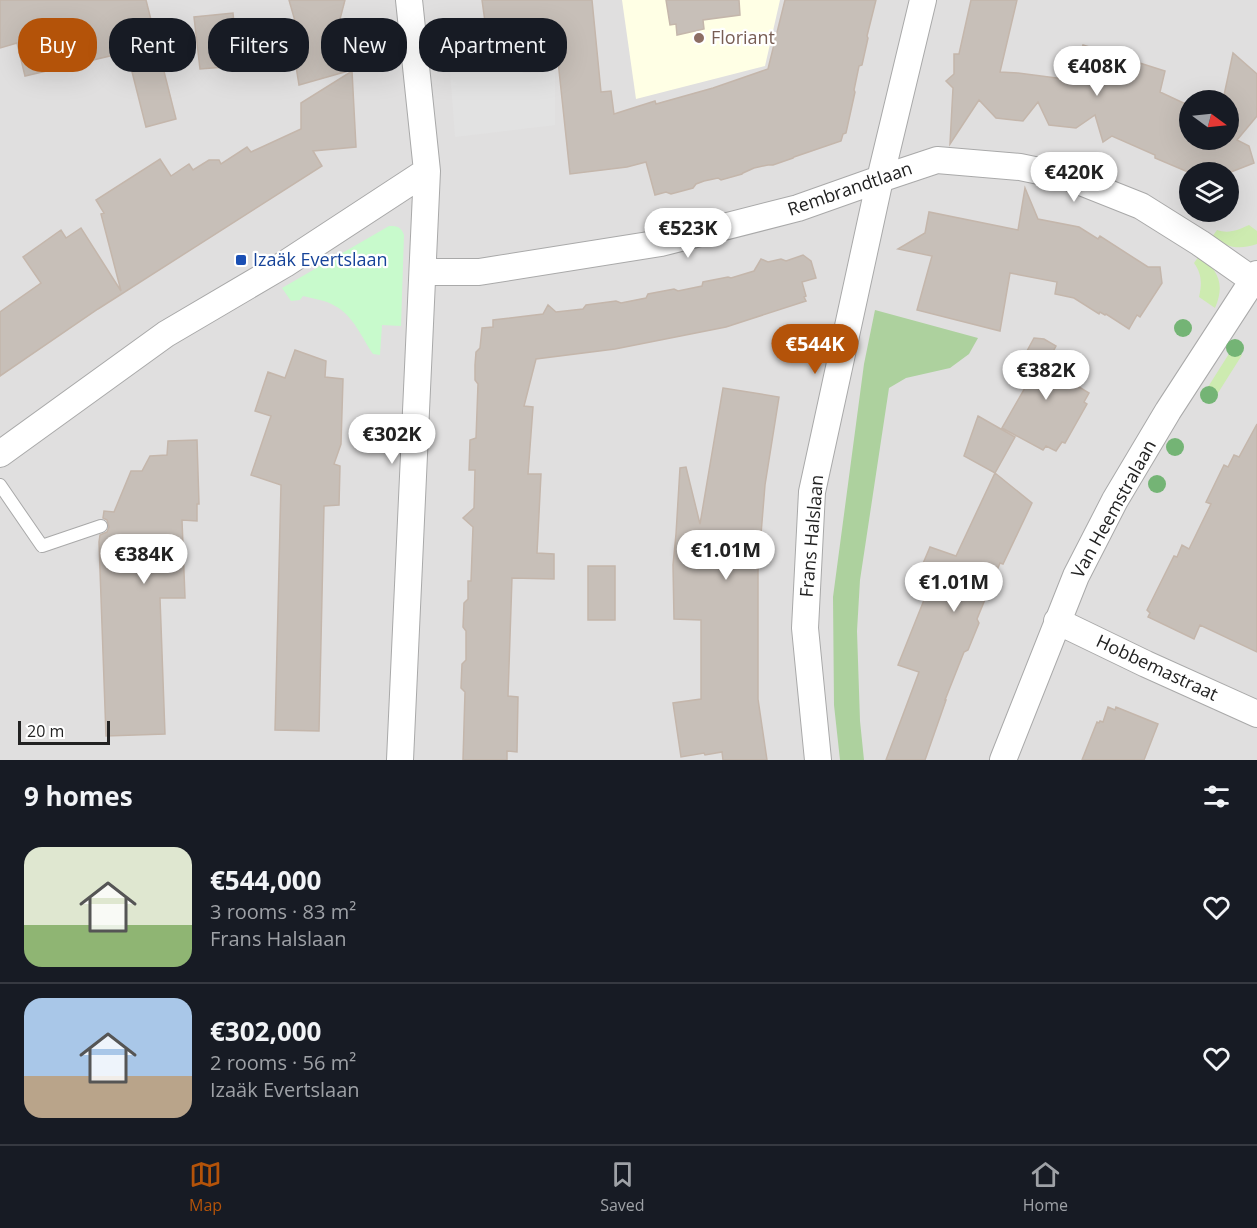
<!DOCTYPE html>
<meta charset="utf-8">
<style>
:root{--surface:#171b24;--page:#242831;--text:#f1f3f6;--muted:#9ea1a6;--line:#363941;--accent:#b45309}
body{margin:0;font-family:"Open Sans",sans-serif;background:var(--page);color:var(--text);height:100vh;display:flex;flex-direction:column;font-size:22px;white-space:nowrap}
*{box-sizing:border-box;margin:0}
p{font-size:20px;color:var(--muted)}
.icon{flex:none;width:33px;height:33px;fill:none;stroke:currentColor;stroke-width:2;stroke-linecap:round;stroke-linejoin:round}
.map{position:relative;height:760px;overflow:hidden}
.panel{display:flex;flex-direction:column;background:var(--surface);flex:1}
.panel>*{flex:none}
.guide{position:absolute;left:18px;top:18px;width:600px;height:54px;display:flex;gap:12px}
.needle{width:39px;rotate:105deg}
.controls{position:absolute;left:1179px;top:90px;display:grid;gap:12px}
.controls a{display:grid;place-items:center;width:60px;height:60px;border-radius:50%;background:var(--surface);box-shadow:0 6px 24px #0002;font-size:30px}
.scale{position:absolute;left:18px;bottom:15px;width:92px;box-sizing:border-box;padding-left:6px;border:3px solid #222;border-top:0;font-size:16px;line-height:21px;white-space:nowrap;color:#222;-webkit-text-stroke:4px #fff;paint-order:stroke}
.price{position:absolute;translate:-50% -51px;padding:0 14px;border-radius:21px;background:#fff;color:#222;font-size:20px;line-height:39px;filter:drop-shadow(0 2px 3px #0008)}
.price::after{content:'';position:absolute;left:50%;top:36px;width:18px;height:14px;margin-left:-9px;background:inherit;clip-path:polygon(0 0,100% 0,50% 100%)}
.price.active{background:var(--accent);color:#fff}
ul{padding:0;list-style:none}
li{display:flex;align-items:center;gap:18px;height:150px;padding:0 24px}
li+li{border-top:2px solid var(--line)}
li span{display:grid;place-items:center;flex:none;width:168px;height:120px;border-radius:18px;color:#555}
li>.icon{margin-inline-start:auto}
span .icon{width:72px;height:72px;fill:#fffc;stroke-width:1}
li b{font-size:26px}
h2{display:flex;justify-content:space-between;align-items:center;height:72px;padding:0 24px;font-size:26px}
.tag{padding:0 21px;border-radius:24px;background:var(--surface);box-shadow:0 6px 24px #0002;font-size:21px;line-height:54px}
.tag.active{background:var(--accent);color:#fff}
.tabs{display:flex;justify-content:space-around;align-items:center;height:84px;border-top:2px solid var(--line);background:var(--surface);font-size:16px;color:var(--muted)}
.tabs a{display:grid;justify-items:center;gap:3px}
.tabs .active{color:var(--accent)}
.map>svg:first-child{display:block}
.residential{fill:#e0dfdf;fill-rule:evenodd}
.education{fill:#ffffe5}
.grass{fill:#cdebb0}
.forest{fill:#add19e}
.park{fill:#c8facc}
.parking{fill:#e2e2e2}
.building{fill:#c7bfb8;stroke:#c4b6ab;stroke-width:1.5}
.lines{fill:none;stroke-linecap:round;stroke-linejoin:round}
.lane-casing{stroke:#a9a9a9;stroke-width:14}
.street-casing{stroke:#a9a9a9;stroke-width:28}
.lane{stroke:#fff;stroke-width:12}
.street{stroke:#fff;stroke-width:26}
.tree{fill:#74b475}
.education-dot{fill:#8d6e63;stroke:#fff;stroke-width:2}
.transit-dot{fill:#1a4fb4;stroke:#fff;stroke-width:2}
.labels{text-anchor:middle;stroke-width:4.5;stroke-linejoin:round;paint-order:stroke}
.education-label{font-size:18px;fill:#785e54;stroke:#fff;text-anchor:start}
.street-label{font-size:18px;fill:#222;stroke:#fff}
.transit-label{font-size:18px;fill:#164399;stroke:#fff;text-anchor:start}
</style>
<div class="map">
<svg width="1257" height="760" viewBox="0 0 1257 760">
<rect width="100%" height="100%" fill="#f2efe9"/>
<path class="residential" d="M0,0H1257V760H0ZM1190,100H1228V140H1190ZM1190,172H1228V212H1190Z"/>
<path class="education" d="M622,0H780L765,66L636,99Z"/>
<path class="grass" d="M1249,225L1257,231V244C1238,250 1229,248 1212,237L1217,230C1229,234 1238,230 1249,225Z
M1199,256C1219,270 1225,285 1215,308L1199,297C1202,284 1202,274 1194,263Z
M1232,349L1242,355L1211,404L1201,398Z"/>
<path class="forest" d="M875,310L978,338L969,354L950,368L906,378L889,388L860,580L857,631L860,721L864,760H840L834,705L833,597L864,364Z"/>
<path class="park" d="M389,226C398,226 401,227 404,235L401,326L382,325L380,355L373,354C362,338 353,315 335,306C326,300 314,299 303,296L300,300L291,301L282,288Z"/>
<path class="parking" d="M519,57L523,73L555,72V125L455,137L449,58Z"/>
<path class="building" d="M0,0H146L176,119L146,127L127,52L25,76L17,43L0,48Z
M289,0H345L334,42L349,40L352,70L299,85L295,60L286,22L295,21Z
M482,0H592L601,92L611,91L614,114L655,101L656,104L713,88L768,69L785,0H876L867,36L868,38L862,65L859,66L854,90L855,92L846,133L843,134L841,141L794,157L793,158L773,165H768L754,168L743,173L742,174L721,180L718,178L704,181L696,184L693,188L671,194L666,192L655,195L646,162L627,167L570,174L558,61L530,64L529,51L491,54L488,28L486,29Z
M666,0H739L740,15L703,20L704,29L677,35L676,24L670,25Z
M971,0H1017L1000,72L1018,73L1072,80L1083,45L1165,71L1160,92L1190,106V140H1228V100H1223L1233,53L1257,74V116L1237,140L1249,146L1254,163L1231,172H1188L1155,158V155L1112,136L1103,142L1095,115L1076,128L1049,125L1038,102L1023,121L996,118L979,100L950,144L953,88L946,81L954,74V54H959Z
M233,13L238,66L200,69L194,17Z
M352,71L356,147L313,151L322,166L98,309L0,376V312L41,283L23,257L61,230L66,238L81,228L121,291L101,214L104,213L96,200L160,159L171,176L189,164L193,170L209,160H219L221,164L247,147L251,152L301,129V103Z
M1025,188L1038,219L1079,227L1098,239L1100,236L1148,267H1160L1162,283L1140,317L1137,315L1129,329L1106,314L1105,315L1100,312L1099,314L1074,298L1055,294L1057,282L1010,273L1000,331L917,310L932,256L898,249L925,233L929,212L1018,230Z
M803,255L811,261L816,278L802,282L806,296L804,297L806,301L726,327L615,349L536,359L524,406L533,407L528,474H541L537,553L554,554V579L512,578L508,696L518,697L517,752L507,751V760H463L465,692L461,688L462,664L466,660V631L463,627L464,603L468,599V581H471L473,527L463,518L474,508L475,470H469L470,440L476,438L478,384L475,380V365L476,352L480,348L482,328L493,327V320L543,314L548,305L556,312L583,309L586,305L616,301L621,303L646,298L648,294L674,289L678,291L702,286L703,282L728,277L731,278L754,271L761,259L768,262L781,259L786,261Z
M1034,338L1044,339L1056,346L1047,363L1082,382L1079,387L1089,393L1084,402L1087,404L1065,443L1062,442L1056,451L1046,446L1043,450L1002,428L1034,372L1020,364Z
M295,350L326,361L325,377L343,379L341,444L334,464L340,466L339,505L324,506L319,731L275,730L281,485L251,475L271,416L255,411L268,372L285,378Z
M723,388L779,397L765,485L758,571V699L767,760H723L722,752L705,755L704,753L681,757L673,703L701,699V620L674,619L673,565L676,534L680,468L686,467L700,524Z
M978,416L1015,437L995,473L964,456Z
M1257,424V652L1200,625L1194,639L1148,617L1150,613L1147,610L1174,556L1177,557L1182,545L1189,549L1211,504L1206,502L1224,465L1228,467L1234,455L1239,457Z
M197,440L199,504H197V521L182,520L185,598H160L165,734L106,736L99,542L100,535L107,532L109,527L107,520L103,518L104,511L114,512L131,471H142L150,456L167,455L168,441Z
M995,473L1032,503L1003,564L1000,563L977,619L979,623L968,650L964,652L945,700H946L925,760H886L919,672L898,665L930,585L916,580L930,547L956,556Z
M588,566H615V620H588Z
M1108,707L1115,710L1116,707L1158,724L1144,760H1082L1097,722L1099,723L1100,721L1103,722Z"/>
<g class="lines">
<g class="lane-casing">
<path id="lane" d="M0,485L42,546L101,526"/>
</g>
<g class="street-casing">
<path id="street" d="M423,272H479L661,243L798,208L880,179L937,160L1020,167L1068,177L1141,206L1200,243L1257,283
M0,454L166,334L285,264L427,171
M1057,621L1146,664L1257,714
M400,760L427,171L409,0
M818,760L805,628L812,492L880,179L923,0
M1003,760L1076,576L1115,500L1168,411L1257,274"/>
</g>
<use href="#lane" class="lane"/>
<use href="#street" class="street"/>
</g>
<g class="tree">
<circle cx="1183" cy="328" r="9"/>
<circle cx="1235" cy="348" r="9"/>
<circle cx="1209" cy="395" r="9"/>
<circle cx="1175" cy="447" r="9"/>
<circle cx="1157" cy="484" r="9"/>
</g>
<circle class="education-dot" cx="699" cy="38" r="6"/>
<rect class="transit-dot" x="235" y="254" width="12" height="12" rx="3"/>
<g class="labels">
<g class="education-label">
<text x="711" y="44">Floriant</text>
</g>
<g class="street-label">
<text transform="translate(850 189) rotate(-19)" y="6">Rembrandtlaan</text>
<text transform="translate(1114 509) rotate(-61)" y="6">Van Heemstralaan</text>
<text transform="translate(812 536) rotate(-85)" y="6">Frans Halslaan</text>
<text transform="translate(1157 668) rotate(25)" y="6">Hobbemastraat</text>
</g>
<g class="transit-label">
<text x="253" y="266">Izaäk Evertslaan</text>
</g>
</g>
</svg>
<div class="controls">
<a><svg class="needle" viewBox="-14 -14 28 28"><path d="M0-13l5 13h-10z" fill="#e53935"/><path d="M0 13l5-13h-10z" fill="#9ea1a6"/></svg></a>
<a><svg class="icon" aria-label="layers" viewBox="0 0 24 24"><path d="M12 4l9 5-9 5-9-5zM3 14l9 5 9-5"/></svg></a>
</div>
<div class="scale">20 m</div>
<b class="price" style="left:1097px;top:97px">€408K</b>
<b class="price" style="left:1074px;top:203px">€420K</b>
<b class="price" style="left:688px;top:259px">€523K</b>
<b class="price active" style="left:815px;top:375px">€544K</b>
<b class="price" style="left:1046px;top:401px">€382K</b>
<b class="price" style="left:392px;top:465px">€302K</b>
<b class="price" style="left:726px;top:581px">€1.01M</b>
<b class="price" style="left:144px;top:585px">€384K</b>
<b class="price" style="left:954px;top:613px">€1.01M</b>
<div class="guide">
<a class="tag active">Buy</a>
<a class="tag">Rent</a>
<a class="tag">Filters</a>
<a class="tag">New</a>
<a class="tag">Apartment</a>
</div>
</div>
<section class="panel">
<h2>9 homes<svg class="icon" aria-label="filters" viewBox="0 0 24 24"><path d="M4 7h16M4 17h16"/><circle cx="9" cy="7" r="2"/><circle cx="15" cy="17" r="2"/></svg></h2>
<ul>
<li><span style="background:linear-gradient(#dfe7d0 65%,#8fb573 0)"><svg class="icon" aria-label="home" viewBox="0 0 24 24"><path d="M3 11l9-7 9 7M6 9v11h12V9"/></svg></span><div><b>€544,000</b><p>3 rooms · 83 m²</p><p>Frans Halslaan</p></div><svg class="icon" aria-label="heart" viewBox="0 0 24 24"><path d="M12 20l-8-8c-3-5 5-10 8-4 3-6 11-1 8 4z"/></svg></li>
<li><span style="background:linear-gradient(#a9c7e8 65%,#b9a48a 0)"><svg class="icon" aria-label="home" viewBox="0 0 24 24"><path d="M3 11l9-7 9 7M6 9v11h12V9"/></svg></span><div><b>€302,000</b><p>2 rooms · 56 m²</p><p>Izaäk Evertslaan</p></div><svg class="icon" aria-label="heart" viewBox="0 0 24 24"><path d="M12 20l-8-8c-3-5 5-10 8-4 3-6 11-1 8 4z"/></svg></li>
</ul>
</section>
<nav class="tabs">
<a class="active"><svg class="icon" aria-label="map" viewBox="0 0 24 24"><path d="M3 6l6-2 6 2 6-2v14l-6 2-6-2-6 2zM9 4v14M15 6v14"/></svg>Map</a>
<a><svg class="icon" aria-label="saved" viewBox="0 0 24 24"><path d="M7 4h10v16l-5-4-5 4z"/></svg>Saved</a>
<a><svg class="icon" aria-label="home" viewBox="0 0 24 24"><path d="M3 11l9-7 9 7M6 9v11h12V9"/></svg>Home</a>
</nav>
